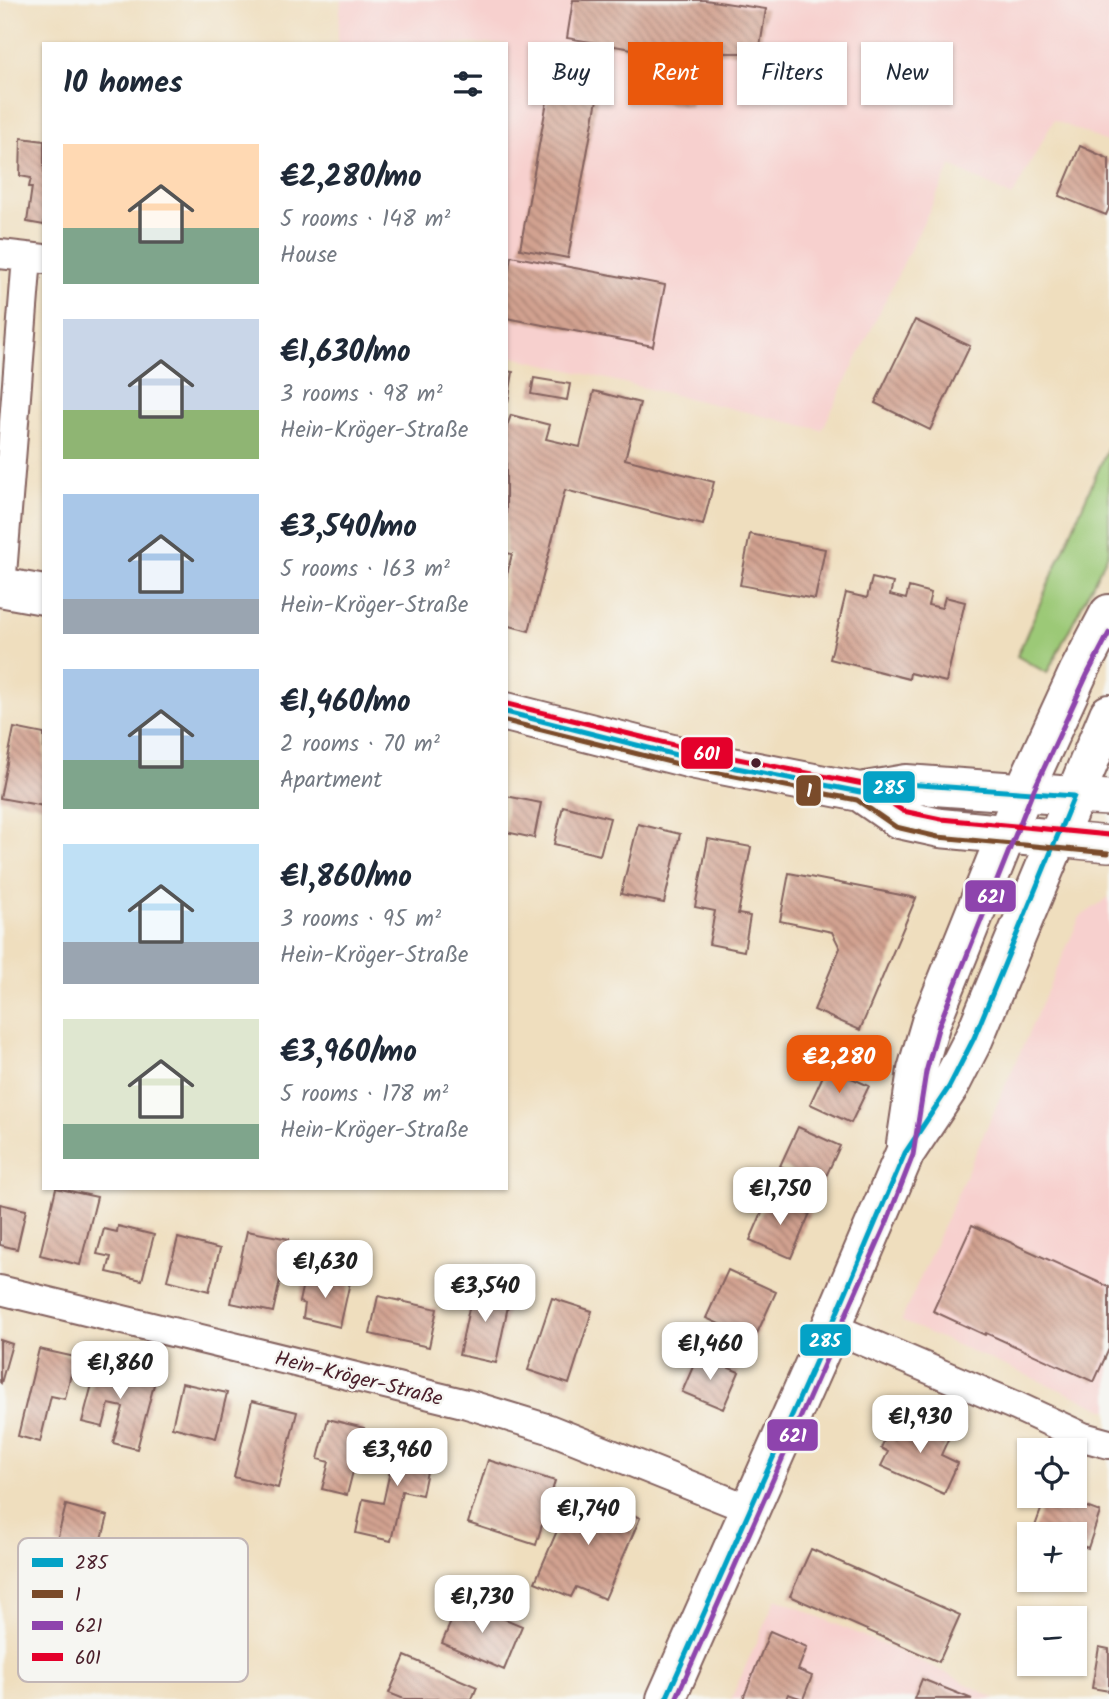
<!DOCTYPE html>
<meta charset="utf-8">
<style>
:root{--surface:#fff;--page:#f2f2f3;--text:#1f2937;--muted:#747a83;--accent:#ea580c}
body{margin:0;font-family:Kalam,sans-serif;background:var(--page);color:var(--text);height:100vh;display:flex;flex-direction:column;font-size:26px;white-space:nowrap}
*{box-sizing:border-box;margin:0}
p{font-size:23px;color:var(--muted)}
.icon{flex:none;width:38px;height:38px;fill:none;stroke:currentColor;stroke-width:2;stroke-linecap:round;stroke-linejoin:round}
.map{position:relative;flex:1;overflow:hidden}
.sheet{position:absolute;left:42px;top:42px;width:466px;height:1148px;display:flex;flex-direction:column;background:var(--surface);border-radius:0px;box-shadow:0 2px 5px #0004}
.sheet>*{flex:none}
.top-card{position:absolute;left:528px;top:42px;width:474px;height:63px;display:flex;gap:14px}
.tools{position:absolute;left:1017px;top:1438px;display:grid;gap:14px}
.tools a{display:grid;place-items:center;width:70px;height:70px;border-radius:0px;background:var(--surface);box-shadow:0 2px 5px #0004;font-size:35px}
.price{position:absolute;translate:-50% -60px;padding:0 16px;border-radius:14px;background:#fff;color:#222;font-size:23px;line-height:46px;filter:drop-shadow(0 2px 4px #0008)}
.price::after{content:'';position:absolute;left:50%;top:42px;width:21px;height:16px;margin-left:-10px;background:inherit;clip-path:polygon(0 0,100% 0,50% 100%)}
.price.current{background:var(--accent);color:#fff}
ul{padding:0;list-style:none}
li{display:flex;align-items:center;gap:21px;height:175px;padding:0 21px}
li span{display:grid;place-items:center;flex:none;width:196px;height:140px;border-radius:0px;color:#555}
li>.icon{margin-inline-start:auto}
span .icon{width:84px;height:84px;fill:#fffc;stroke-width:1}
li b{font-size:30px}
h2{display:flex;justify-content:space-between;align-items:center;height:84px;padding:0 21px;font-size:30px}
.tag{padding:0 24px;border-radius:0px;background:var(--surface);box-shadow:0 2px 5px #0004;font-size:24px;line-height:63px}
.tag.current{background:var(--accent);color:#fff}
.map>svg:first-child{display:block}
.built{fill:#f7d0ce}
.grass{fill:#9cc977;stroke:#737451;stroke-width:2}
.building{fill:url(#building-back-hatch)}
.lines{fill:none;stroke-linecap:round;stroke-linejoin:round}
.minor-casing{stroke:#84625e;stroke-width:32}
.tertiary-casing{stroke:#84625e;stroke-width:38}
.secondary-casing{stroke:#84625e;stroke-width:42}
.primary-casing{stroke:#84625e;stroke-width:42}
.minor{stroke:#fff;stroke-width:28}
.tertiary{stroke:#fff;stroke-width:35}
.secondary{stroke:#fff;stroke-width:38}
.primary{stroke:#fff;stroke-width:38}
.bus-1-casing{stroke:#f6f6f2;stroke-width:10}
.bus-2-casing{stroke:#f6f6f2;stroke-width:10}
.bus-3-casing{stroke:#f6f6f2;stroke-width:10}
.bus-4-casing{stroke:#f6f6f2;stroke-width:10}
.bus-1{stroke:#04a2c6;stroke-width:5}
.bus-2{stroke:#7a4b2a;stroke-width:5}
.bus-3{stroke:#8e44ad;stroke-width:5}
.bus-4{stroke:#e4002b;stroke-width:5}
.bus-dot{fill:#4a1f2b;stroke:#f6f6f2;stroke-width:2.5}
.labels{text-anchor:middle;stroke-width:5;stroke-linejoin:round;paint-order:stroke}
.street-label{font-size:21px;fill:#4a1f2b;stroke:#f6f6f2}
.key{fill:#f6f6f2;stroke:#c2b6b6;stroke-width:2}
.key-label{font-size:19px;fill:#4a1f2b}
.line-badge{stroke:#f6f6f2;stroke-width:2.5}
.badge-label{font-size:19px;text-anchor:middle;font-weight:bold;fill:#fff}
</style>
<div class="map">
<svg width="1109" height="1699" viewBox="0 0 1109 1699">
<defs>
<pattern id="building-back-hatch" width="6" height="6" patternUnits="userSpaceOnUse" patternTransform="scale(1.75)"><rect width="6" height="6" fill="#d2a290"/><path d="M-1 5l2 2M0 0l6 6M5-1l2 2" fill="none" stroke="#ac8376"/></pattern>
</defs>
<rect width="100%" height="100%" fill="#f6f6f2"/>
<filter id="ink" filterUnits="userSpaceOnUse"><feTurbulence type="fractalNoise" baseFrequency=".0143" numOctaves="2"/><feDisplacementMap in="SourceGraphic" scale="14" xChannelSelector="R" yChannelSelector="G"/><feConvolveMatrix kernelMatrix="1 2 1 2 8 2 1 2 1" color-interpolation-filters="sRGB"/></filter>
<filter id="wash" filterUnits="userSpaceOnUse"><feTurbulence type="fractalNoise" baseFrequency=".00686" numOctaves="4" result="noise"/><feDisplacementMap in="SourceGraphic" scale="28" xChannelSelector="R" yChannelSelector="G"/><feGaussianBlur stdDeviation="1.57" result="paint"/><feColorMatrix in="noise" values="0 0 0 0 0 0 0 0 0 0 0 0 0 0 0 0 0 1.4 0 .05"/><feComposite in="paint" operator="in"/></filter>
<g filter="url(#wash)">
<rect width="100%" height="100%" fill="#efdebe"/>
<path class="built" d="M341,0H1109V143L1054,120L1012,197L951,166L822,430L506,355V44H337Z
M1109,897V1411L901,1321L1080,917Z
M776,1598L934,1667L996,1699H731Z"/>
<path class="grass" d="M1109,445V552L1047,673L1017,656Z"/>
<g id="blocks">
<path class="building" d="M573,0H705L766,9L759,53H697L690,107L646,100L650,52L567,38Z
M550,85L598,94L568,258L520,249Z
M21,138L44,141V225L27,222L32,187H29L31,178L20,176Z
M1080,146L1109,159V208L1106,215L1059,196Z
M511,256L665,285L653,346L506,318V286Z
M915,320L970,346L930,430L875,403Z
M506,371L513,372L508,402H506Z
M534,378L570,384L567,400L531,394Z
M594,391L640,403L625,459L714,482L703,525L565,490L529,631L506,625V578L512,554L506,553V429L511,415L550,425L546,439L580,447Z
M750,534L825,549L815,599L740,585Z
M872,578L893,583L890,595L906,599L909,587L931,593L928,605L942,608L945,597L965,602L946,682L910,673L909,679L830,659L846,593L867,598Z
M14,728L44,734V806L0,798Z
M506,796L541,803L534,838L506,832Z
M563,806L610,818L600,855L554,844Z
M638,824L680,834L664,903L621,894Z
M708,839L751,847L738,914L750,916L744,951L709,944L715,911L695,907Z
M789,873L916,898L860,1030L814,1010L840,948L832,932L780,921Z
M827,1067L869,1086L851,1123L810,1104Z
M798,1127L840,1146L822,1185L780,1166Z
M56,1188L97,1197L80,1265L40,1255Z
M769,1196L810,1213L791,1258L750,1240Z
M0,1204L26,1210L17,1249L0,1245Z
M972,1225L1109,1287V1349L1094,1382L986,1333L985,1335L933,1311Z
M118,1226L154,1235L142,1280L107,1272L111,1257L97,1254L104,1229L117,1232Z
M247,1231L289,1239L273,1312L231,1303Z
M178,1238L220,1249L209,1291L167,1280Z
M728,1270L776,1292L754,1340L706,1318Z
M312,1274L350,1282L340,1327L303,1318L305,1304L299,1302L303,1283L310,1284Z
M474,1285L511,1292L496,1363L459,1355Z
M378,1296L437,1309L429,1347L370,1334Z
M552,1298L592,1311L569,1384L528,1370Z
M0,1340L12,1344L1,1383L0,1382Z
M39,1349L75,1357L65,1399L51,1396L40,1442L18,1436Z
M698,1355L739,1372L723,1409L682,1392Z
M98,1362L156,1377L137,1449L113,1443L123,1407L109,1404L103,1427L82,1422Z
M182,1383L227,1393L216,1438L172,1427Z
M252,1401L297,1412L278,1488L234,1477Z
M905,1414L950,1435L941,1455L958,1463L944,1494L881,1466L888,1452L881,1448L886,1436L894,1440Z
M328,1419L364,1428L347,1495L322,1489L329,1462L318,1459Z
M398,1435L433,1443L422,1495L402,1491L391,1541L356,1533L363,1499L383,1503Z
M488,1460L555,1481L536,1545L468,1523Z
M575,1489L640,1518L605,1599L576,1587L571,1597L535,1582Z
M1046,1496H1057L1100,1512L1088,1548L1074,1543V1535H1050L1034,1529Z
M66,1505L108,1516L98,1554L56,1544Z
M811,1549L960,1615L939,1662L790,1596Z
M460,1600L522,1626L504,1670L442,1643Z
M770,1631L807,1647L798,1670L812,1676L803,1699L788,1694L786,1699H743Z
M1099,1647L1109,1649V1691L1092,1688Z
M405,1656L477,1687L472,1699H404L389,1693Z
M922,1679L972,1699H914Z"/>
</g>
</g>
<g filter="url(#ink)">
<use href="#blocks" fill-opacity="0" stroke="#84625e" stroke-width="2"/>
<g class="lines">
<g class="minor-casing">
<path id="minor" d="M0,254L44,259
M1,587L27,257
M0,1290L467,1404L549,1429L749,1509
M831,1327L1016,1406L1083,1437L1109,1444"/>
</g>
<g class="tertiary-casing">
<path id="tertiary" d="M1074,796L1109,798
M1056,839L1109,844"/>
</g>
<g class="secondary-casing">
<path id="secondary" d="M0,587L44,595
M506,712L696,760L860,792L906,784L1074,796
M860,792L899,819L940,828L1056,839"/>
</g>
<g class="primary-casing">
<path id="primary" d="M906,1144L917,1070L931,1022L1023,793L1079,671L1109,614
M666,1699L831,1327L905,1153L949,1087L974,1038L1109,714"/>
</g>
<use href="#minor" class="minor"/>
<use href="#tertiary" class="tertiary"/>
<use href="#secondary" class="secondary"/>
<use href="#primary" class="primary"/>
<g class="bus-1-casing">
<path id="bus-1" d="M506,712L696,760L860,792L906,784L1074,796L974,1038L949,1087L905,1153L831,1327L666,1699"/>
</g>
<g class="bus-2-casing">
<path id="bus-2" d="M506,721L694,768L857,800L896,827L938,837L1108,853"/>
</g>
<g class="bus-3-casing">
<path id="bus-3" d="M676,1699L886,1224L913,1155L926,1072L939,1025L1031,796L1087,675L1109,633"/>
</g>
<g class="bus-4-casing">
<path id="bus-4" d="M508,704L698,751L863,784L903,811L941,819L1109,835"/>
</g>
<use href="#bus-1" class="bus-1"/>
<use href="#bus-2" class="bus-2"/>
<use href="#bus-3" class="bus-3"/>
<use href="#bus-4" class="bus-4"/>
</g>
</g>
<circle class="bus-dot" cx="756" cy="763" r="6"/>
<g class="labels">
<g class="street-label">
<text transform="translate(359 1378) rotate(14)" y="7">Hein-Kröger-Straße</text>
</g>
</g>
<rect x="18" y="1538" width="230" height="144" rx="10" class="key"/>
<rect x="32" y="1558" width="31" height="9" fill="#04a2c6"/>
<rect x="32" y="1590" width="31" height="8" fill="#7a4b2a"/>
<rect x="32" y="1621" width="31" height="9" fill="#8e44ad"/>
<rect x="32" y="1653" width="31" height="8" fill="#e4002b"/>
<g class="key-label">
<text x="75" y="1569">285</text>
<text x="75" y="1601">1</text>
<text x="75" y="1632">621</text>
<text x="75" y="1664">601</text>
</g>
<g class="line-badge">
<rect x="680" y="736" width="54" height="34" rx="7" fill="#e4002b"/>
<rect x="862" y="770" width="54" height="34" rx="7" fill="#04a2c6"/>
<rect x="795" y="774" width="27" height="33" rx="7" fill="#7a4b2a"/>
<rect x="964" y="879" width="53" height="34" rx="7" fill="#8e44ad"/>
<rect x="799" y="1323" width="53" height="34" rx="7" fill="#04a2c6"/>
<rect x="766" y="1418" width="53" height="34" rx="7" fill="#8e44ad"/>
</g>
<g class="badge-label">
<text x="707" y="760">601</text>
<text x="889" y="794">285</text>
<text x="809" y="797">1</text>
<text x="991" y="903">621</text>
<text x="825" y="1347">285</text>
<text x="793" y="1442">621</text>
</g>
</svg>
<div class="tools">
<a><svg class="icon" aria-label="locate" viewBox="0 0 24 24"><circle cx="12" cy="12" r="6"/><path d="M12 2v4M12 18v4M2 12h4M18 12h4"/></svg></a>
<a>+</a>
<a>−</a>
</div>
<b class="price current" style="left:839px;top:1095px">€2,280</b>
<b class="price" style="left:780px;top:1227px">€1,750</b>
<b class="price" style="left:325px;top:1300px">€1,630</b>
<b class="price" style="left:485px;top:1324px">€3,540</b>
<b class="price" style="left:710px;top:1382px">€1,460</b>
<b class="price" style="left:120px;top:1401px">€1,860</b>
<b class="price" style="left:920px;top:1455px">€1,930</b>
<b class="price" style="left:397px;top:1488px">€3,960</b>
<b class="price" style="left:588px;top:1547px">€1,740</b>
<b class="price" style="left:482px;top:1635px">€1,730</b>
<div class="top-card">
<a class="tag">Buy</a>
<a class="tag current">Rent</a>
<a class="tag">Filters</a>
<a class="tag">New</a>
</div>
<section class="sheet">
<h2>10 homes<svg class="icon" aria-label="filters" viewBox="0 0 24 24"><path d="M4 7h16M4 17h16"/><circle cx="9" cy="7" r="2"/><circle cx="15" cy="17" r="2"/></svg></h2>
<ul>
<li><span style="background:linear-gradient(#ffd9b3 60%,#7fa58c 0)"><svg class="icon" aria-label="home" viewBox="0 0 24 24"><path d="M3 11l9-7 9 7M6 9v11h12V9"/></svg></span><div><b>€2,280/mo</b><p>5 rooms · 148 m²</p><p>House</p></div></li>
<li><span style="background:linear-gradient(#c9d6e8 65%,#8fb573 0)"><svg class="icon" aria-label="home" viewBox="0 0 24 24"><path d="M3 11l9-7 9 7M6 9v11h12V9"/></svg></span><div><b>€1,630/mo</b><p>3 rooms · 98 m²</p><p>Hein-Kröger-Straße</p></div></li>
<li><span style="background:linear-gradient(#a9c7e8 75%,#9aa5b1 0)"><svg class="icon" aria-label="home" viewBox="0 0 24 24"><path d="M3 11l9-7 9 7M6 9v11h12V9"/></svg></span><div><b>€3,540/mo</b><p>5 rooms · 163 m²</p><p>Hein-Kröger-Straße</p></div></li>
<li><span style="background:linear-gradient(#a9c7e8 65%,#7fa58c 0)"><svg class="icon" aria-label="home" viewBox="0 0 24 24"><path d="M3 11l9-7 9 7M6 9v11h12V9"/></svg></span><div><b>€1,460/mo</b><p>2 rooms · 70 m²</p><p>Apartment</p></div></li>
<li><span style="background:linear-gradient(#bfe0f5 70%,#9aa5b1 0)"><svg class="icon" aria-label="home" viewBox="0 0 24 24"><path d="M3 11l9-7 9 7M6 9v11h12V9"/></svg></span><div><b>€1,860/mo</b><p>3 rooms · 95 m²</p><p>Hein-Kröger-Straße</p></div></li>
<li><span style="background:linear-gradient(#dfe7d0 75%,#7fa58c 0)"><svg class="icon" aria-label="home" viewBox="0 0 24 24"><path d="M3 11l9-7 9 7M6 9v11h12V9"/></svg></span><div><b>€3,960/mo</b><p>5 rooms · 178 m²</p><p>Hein-Kröger-Straße</p></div></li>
</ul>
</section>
</div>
